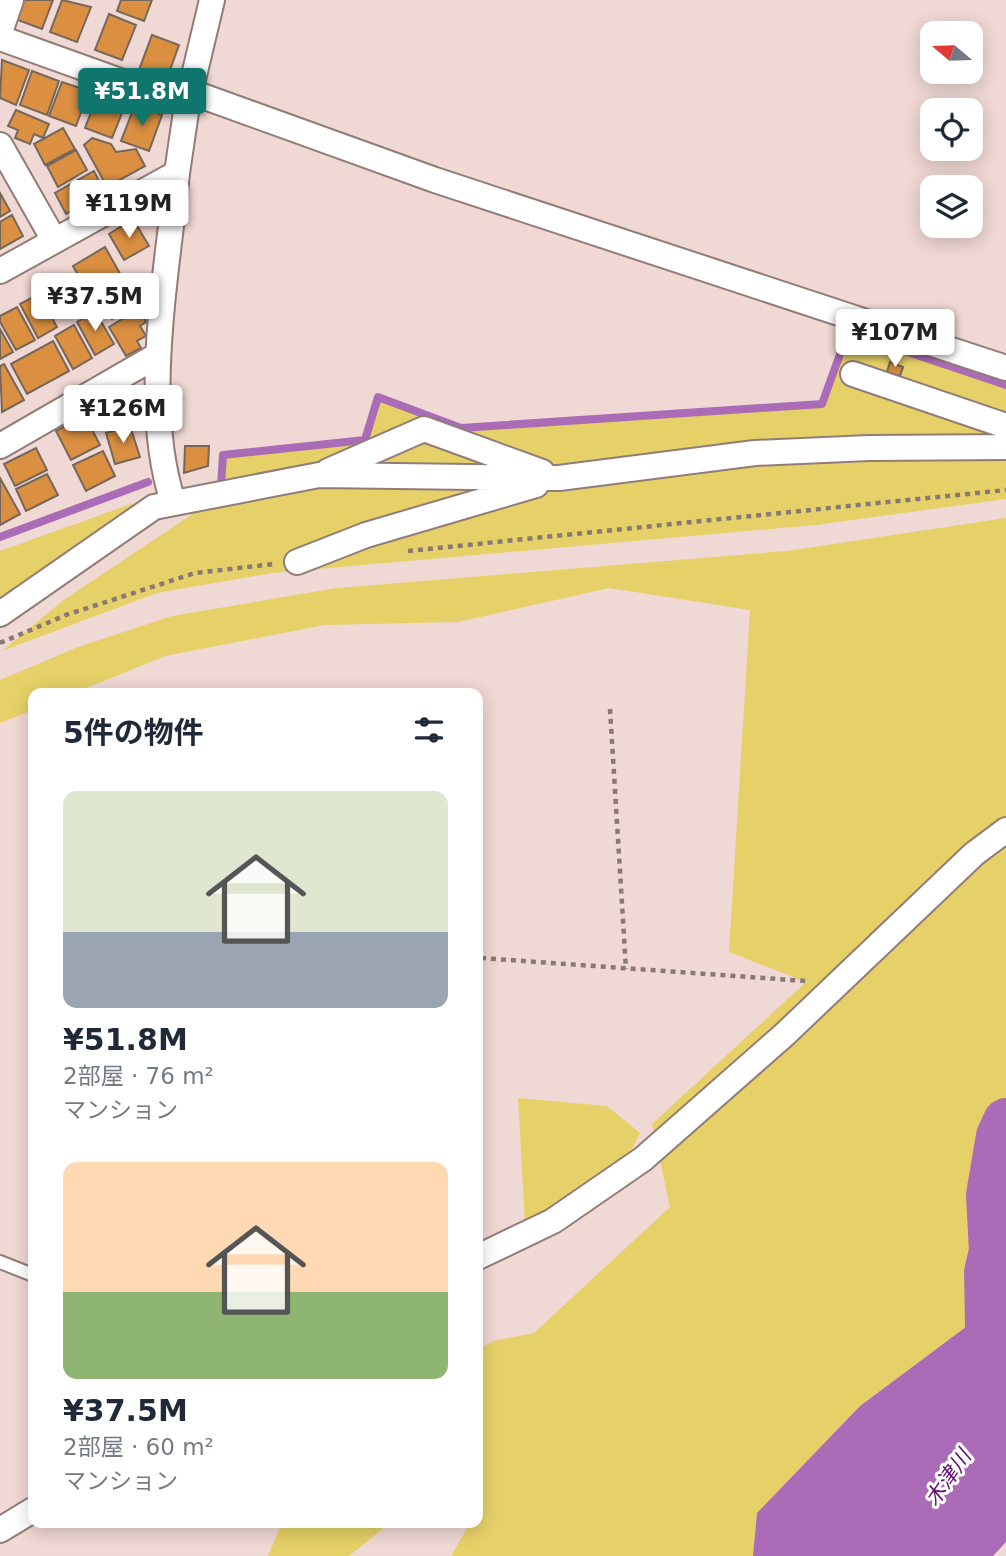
<!DOCTYPE html>
<html lang="ja">
<meta charset="utf-8">
<style>
:root{--surface:#fff;--page:#f6f6f7;--text:#1f2937;--muted:#747a83;--accent:#0f766e}
body{margin:0;font-family:"DejaVu Sans","Noto Sans JP",sans-serif;background:var(--page);color:var(--text);height:100vh;display:flex;flex-direction:column;font-size:26px;white-space:nowrap}
*{box-sizing:border-box;margin:0}
p{font-size:23px;color:var(--muted)}
.icon{flex:none;width:38px;height:38px;fill:none;stroke:currentColor;stroke-width:2;stroke-linecap:round;stroke-linejoin:round}
.map{position:relative;flex:1;overflow:hidden}
.details{position:absolute;left:28px;top:688px;width:455px;height:840px;display:flex;flex-direction:column;background:var(--surface);border-radius:14px;box-shadow:0 4px 18px #0003}
.details>*{flex:none}
.needle{width:46px;rotate:289deg}
.fabs{position:absolute;left:920px;top:21px;display:grid;gap:14px}
.fabs a{display:grid;place-items:center;width:63px;height:63px;border-radius:14px;background:var(--surface);box-shadow:0 4px 18px #0003;font-size:35px}
.price{position:absolute;translate:-50% -60px;padding:0 16px;border-radius:7px;background:#fff;color:#222;font-size:23px;line-height:46px;filter:drop-shadow(0 2px 4px #0008)}
.price::after{content:'';position:absolute;left:50%;top:42px;width:21px;height:16px;margin-left:-10px;background:inherit;clip-path:polygon(0 0,100% 0,50% 100%)}
.price.selected{background:var(--accent);color:#fff}
ul{padding:0;list-style:none}
li{display:grid;align-content:center;gap:14px;height:371px;padding:0 35px}
li span{display:grid;place-items:center;height:217px;border-radius:14px;color:#555}
li>.icon{margin-inline-start:auto}
span .icon{width:126px;height:126px;fill:#fffc;stroke-width:1}
li b{font-size:30px}
h2{display:flex;justify-content:space-between;align-items:center;height:84px;padding:0 35px;font-size:30px}
.map>svg:first-child{display:block}
.green{fill:#e6d168}
.water{fill:#ab6cb7}
.lines{fill:none;stroke-linecap:round;stroke-linejoin:round}
.stream{stroke:#ab6cb7;stroke-width:8}
.river{stroke:#ab6cb7;stroke-width:46}
.building{fill:#da8f41;stroke:#76675a;stroke-width:2}
.lane-casing{stroke:#927c78;stroke-width:16}
.street-casing{stroke:#927c78;stroke-width:28}
.path{stroke:#897976;stroke-width:4.5;stroke-dasharray:5 5;stroke-linecap:butt}
.lane{stroke:#fff;stroke-width:12}
.street{stroke:#fff;stroke-width:24}
.labels{text-anchor:middle;stroke-width:6;stroke-linejoin:round;paint-order:stroke}
.water-label{font-size:21px;font-style:italic;fill:#621070;stroke:#fff}
</style>
<div class="map">
<svg width="1006" height="1556" viewBox="0 0 1006 1556">
<rect width="100%" height="100%" fill="#f0d8d4"/>
<path class="green" d="M848,332L1006,385V499L816,525L272,573L157,593L2,651L65,599L188,517L221,486L223,455L365,440L378,397L461,428L822,404Z
M159,494L0,621V551Z
M1006,518V1297L860,1406L757,1513L753,1556H451L470,1523L478,1522V1350L493,1341L534,1333L670,1207L652,1124L806,982L729,952L750,610L609,588L458,622L324,625L165,656L74,693H33V710L0,723V680L78,647L172,616L337,588L787,551Z
M518,1098L607,1106L640,1133L626,1161L550,1217L525,1223Z
M282,1523V1522L390,1523L349,1556H268Z"/>
<path class="water" d="M1006,1297V1542L993,1556H753L757,1513L860,1406Z"/>
<g class="lines">
<path class="stream" d="M217,487L221,486L223,455L365,440L378,397L461,428L822,404L848,332L1006,385
M0,537L148,482"/>
<path class="river" d="M989,1374L987,1272L992,1251L989,1195L999,1136L1006,1121"/>
</g>
<path class="building" d="M22,0H53L42,29L15,19Z
M62,0L91,7L77,42L50,32Z
M121,0H152L144,21L117,11Z
M109,14L136,25L122,60L95,50Z
M152,35L179,45L166,81L139,70Z
M2,60L29,70L16,105L0,98Z
M32,71L59,81L47,115L20,105Z
M62,82L89,91L76,126L49,116Z
M99,92L126,103L112,138L85,128Z
M135,105L162,115L149,151L121,141Z
M16,110L49,124L43,138L34,134L30,144L15,138L18,130L8,126Z
M63,128L75,149L45,165L34,144Z
M92,138L111,144L116,152L136,149L145,166L107,187L84,145Z
M76,150L87,170L58,187L47,166Z
M94,171L105,193L66,214L55,193Z
M0,193L10,211L0,217Z
M12,215L23,236L0,249V222Z
M133,219L149,246L124,260L109,234Z
M105,247L123,279L91,298L73,266Z
M67,274L85,307L66,318L48,284Z
M128,289L137,304L112,319L103,303Z
M39,294L57,327L38,338L20,304Z
M17,307L35,340L16,350L0,322V316Z
M139,309L146,322L140,326L146,336L137,341L141,348L126,356L109,327Z
M95,311L114,344L95,355L77,322Z
M74,325L92,358L73,369L55,336Z
M0,329L13,352L0,359Z
M53,341L69,371L27,394L11,364Z
M890,362L903,367L900,376L887,372Z
M4,364L24,400L2,412L0,366Z
M131,391L139,415L108,425L102,408L115,404L112,397Z
M85,416L100,445L71,460L56,431Z
M130,426L140,457L115,464L106,433Z
M185,446H209L208,466L184,473Z
M36,448L47,470L15,486L4,464Z
M103,451L115,476L86,491L73,465Z
M47,474L58,495L26,511L16,489Z
M0,478L20,514L0,525Z"/>
<g class="lines">
<g class="lane-casing">
<path id="lane" d="M0,1262L33,1275"/>
</g>
<g class="street-casing">
<path id="street" d="M0,32L11,0
M0,38L187,105
M191,92L435,180L1006,368
M0,145L54,240
M0,271L177,173L187,105L212,0
M853,374L1006,426
M0,446L158,355
M328,471L424,429L542,472
M173,502C141,404 167,275 177,173
M297,562L366,535L536,485
M0,614L154,507L319,475L559,478L755,453L869,448L1006,447
M478,1257L553,1221L643,1159L784,1035L974,854L1006,830
M0,1530L33,1510"/>
</g>
<path class="path" d="M408,551L1006,490
M0,643L66,615L195,573L274,564
M610,709L626,969
M481,958L806,981"/>
<use href="#lane" class="lane"/>
<use href="#street" class="street"/>
</g>
<g class="labels">
<g class="water-label">
<text transform="translate(948 1478) rotate(-55)" y="7">木津川</text>
</g>
</g>
</svg>
<div class="fabs">
<a><svg class="needle" viewBox="-14 -14 28 28"><path d="M0-13l5 13h-10z" fill="#e53935"/><path d="M0 13l5-13h-10z" fill="#747a83"/></svg></a>
<a><svg class="icon" aria-label="locate" viewBox="0 0 24 24"><circle cx="12" cy="12" r="6"/><path d="M12 2v4M12 18v4M2 12h4M18 12h4"/></svg></a>
<a><svg class="icon" aria-label="layers" viewBox="0 0 24 24"><path d="M12 4l9 5-9 5-9-5zM3 14l9 5 9-5"/></svg></a>
</div>
<b class="price selected" style="left:142px;top:128px">¥51.8M</b>
<b class="price" style="left:129px;top:240px">¥119M</b>
<b class="price" style="left:95px;top:333px">¥37.5M</b>
<b class="price" style="left:895px;top:369px">¥107M</b>
<b class="price" style="left:123px;top:445px">¥126M</b>
<section class="details">
<h2>5件の物件<svg class="icon" aria-label="filters" viewBox="0 0 24 24"><path d="M4 7h16M4 17h16"/><circle cx="9" cy="7" r="2"/><circle cx="15" cy="17" r="2"/></svg></h2>
<ul>
<li><span style="background:linear-gradient(#dfe7d0 65%,#9aa5b1 0)"><svg class="icon" aria-label="home" viewBox="0 0 24 24"><path d="M3 11l9-7 9 7M6 9v11h12V9"/></svg></span><div><b>¥51.8M</b><p>2部屋 · 76 m²</p><p>マンション</p></div></li>
<li><span style="background:linear-gradient(#ffd9b3 60%,#8fb573 0)"><svg class="icon" aria-label="home" viewBox="0 0 24 24"><path d="M3 11l9-7 9 7M6 9v11h12V9"/></svg></span><div><b>¥37.5M</b><p>2部屋 · 60 m²</p><p>マンション</p></div></li>
</ul>
</section>
</div>
